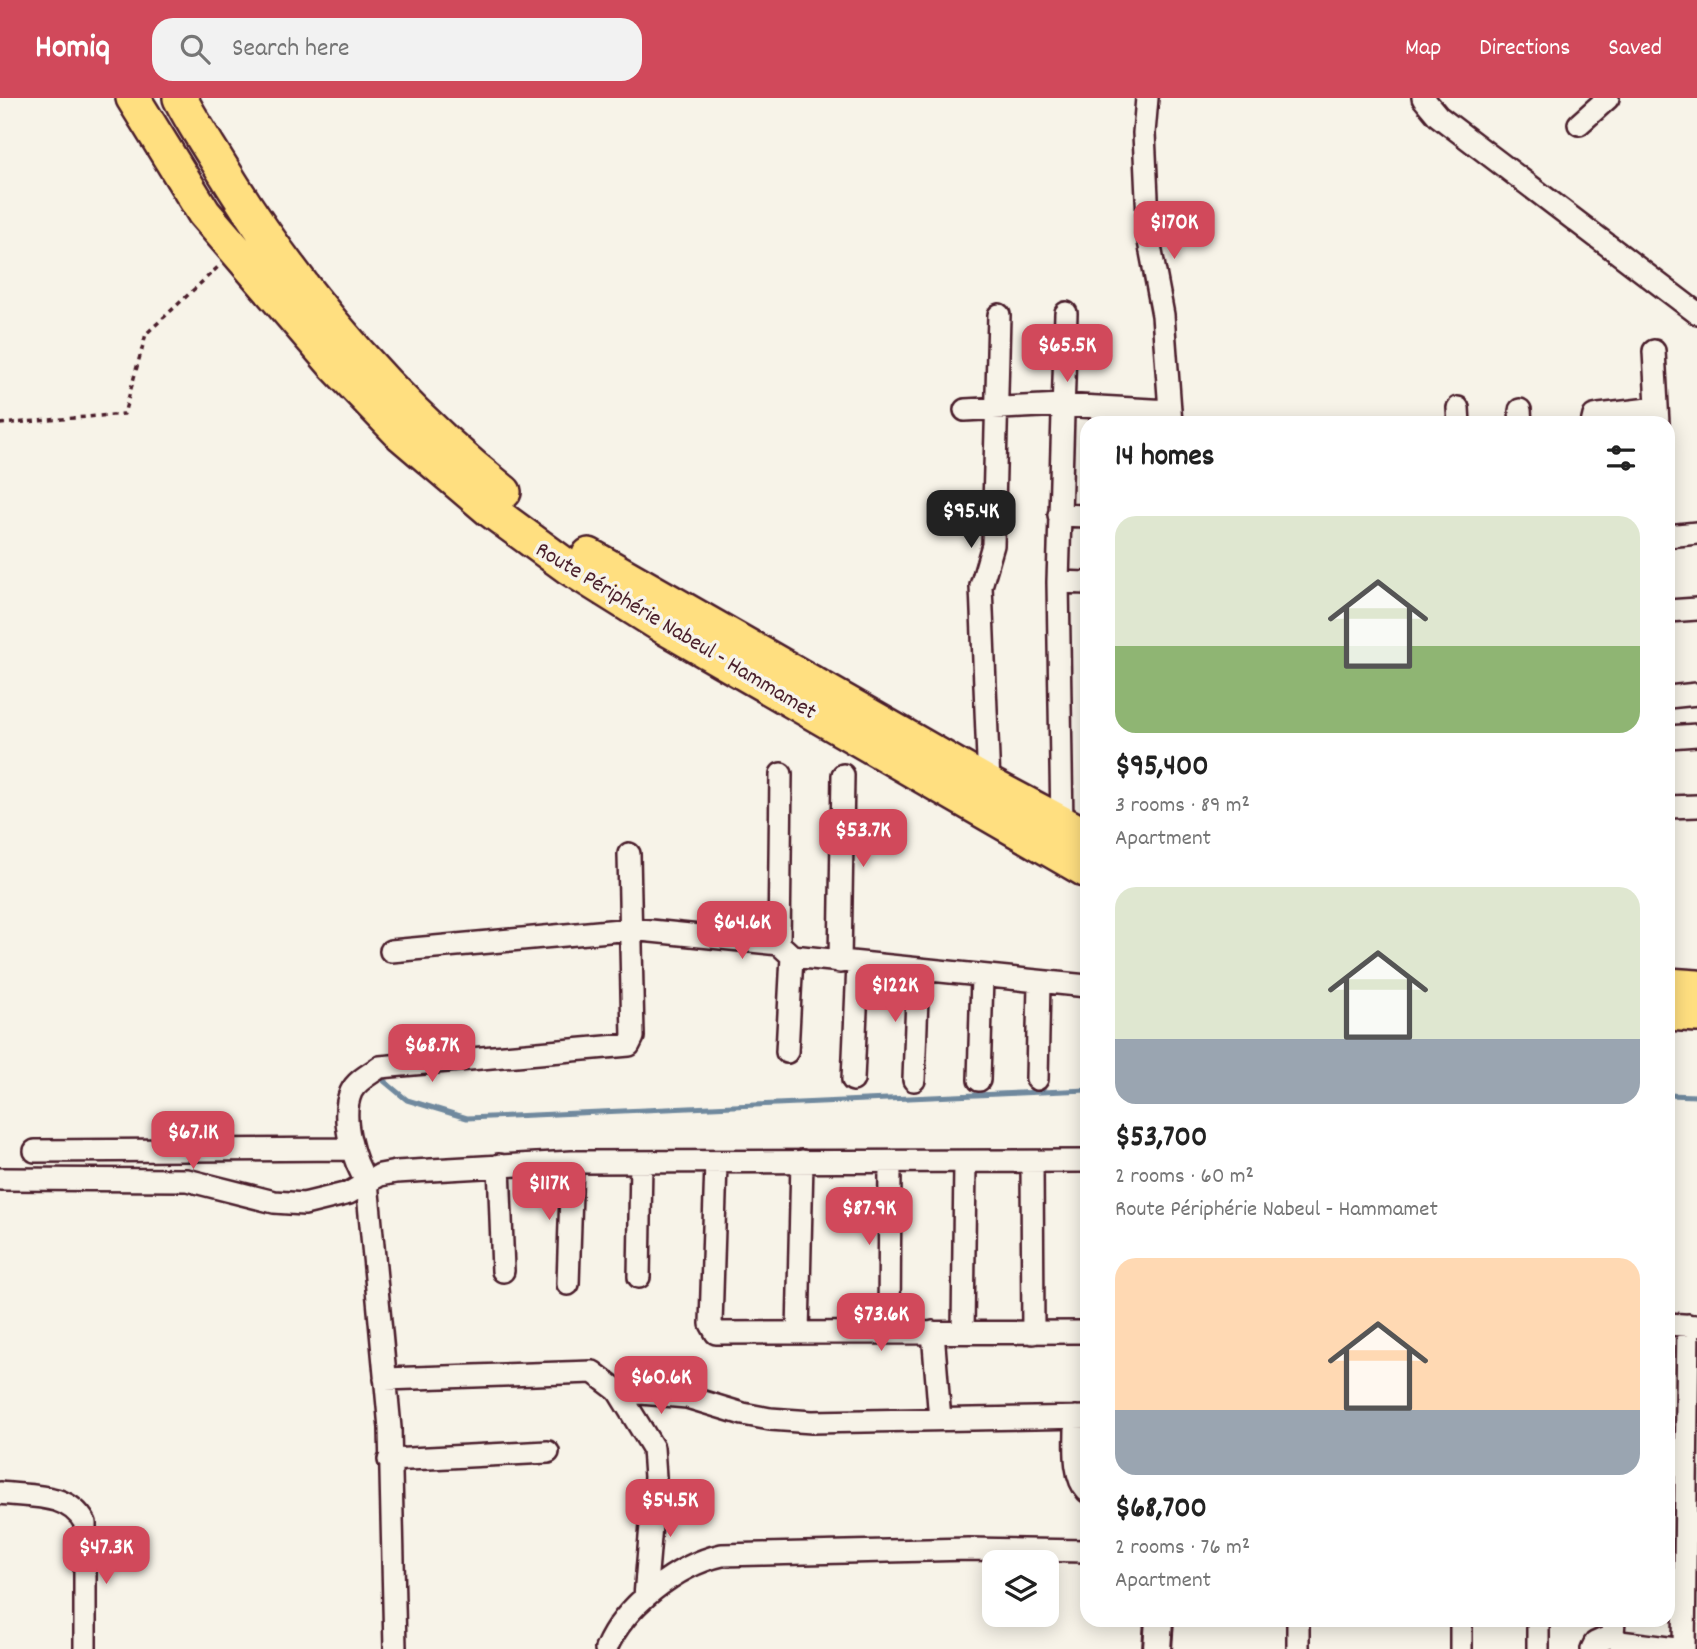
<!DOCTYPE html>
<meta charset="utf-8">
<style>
:root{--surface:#fff;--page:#f2f2f2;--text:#222;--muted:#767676;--accent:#d1495b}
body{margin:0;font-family:Dekko,sans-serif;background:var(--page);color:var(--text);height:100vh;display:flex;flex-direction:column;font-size:26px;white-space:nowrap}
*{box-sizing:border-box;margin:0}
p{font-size:23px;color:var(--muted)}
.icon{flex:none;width:38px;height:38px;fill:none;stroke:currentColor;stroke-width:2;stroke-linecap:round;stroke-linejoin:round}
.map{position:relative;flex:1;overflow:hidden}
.details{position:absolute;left:1080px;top:318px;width:595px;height:1211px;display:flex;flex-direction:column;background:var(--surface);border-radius:21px;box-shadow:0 4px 18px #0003}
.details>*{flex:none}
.fabs{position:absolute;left:982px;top:1452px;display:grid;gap:14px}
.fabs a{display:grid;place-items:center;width:77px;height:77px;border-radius:14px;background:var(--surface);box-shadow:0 4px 18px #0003;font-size:35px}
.price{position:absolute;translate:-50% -60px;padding:0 16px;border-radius:14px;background:var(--accent);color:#fff;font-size:23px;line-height:46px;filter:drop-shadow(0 2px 4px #0008)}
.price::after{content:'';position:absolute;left:50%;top:42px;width:21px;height:16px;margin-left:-10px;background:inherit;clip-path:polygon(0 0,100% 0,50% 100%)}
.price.selected{background:#222;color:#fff}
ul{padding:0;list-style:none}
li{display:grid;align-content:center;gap:14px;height:371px;padding:0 35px}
li span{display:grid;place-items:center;height:217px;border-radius:21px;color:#555}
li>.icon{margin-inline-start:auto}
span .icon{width:126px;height:126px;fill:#fffc;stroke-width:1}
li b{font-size:30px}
h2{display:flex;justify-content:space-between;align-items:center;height:84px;padding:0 35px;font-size:30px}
header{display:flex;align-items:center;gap:42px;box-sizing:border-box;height:98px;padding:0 35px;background:var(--accent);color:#fff}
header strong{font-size:33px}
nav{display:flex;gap:38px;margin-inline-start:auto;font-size:24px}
.search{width:490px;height:63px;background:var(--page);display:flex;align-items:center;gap:18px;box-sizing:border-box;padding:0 24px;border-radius:21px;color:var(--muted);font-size:26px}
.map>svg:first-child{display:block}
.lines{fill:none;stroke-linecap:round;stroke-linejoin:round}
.stream{stroke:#70899e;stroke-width:5}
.minor-casing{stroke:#4a1f2b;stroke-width:26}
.tertiary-casing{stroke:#4a1f2b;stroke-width:32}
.trunk-casing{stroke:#4a1f2b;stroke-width:38}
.path{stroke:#4a1f2b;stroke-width:3.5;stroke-dasharray:5 5;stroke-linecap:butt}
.minor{stroke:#f7f3e8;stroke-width:21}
.tertiary{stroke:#f7f3e8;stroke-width:26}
.trunk{stroke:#ffdf80;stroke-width:33}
.labels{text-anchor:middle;stroke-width:7;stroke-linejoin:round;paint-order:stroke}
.street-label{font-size:23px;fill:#4a1f2b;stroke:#f7f3e8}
</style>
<header>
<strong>Homiq</strong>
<div class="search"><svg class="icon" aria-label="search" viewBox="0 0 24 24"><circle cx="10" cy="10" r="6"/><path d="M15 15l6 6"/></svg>Search here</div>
<nav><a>Map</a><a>Directions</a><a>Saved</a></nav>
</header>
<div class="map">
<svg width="1697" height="1551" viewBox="0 0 1697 1551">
<rect width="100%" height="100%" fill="#f7f3e8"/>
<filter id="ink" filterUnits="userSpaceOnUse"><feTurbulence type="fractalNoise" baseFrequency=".0143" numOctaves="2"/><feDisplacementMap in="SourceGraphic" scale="14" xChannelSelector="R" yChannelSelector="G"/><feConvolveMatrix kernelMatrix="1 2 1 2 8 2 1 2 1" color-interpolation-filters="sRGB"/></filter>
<g filter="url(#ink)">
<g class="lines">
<path class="stream" d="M384,983L407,1002L467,1020L1087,992
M1668,997L1697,998"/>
<g class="minor-casing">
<path id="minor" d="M1147,0L1144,35L1149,143L1163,217L1171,326
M1423,0L1438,18L1697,215
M1579,26L1608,0
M1654,253L1658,326
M1458,310L1459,326
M965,312L1062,307L1170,313
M1520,312L1521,326
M1592,326L1594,318L1599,317L1657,310
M1059,417L1087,418
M1668,438L1697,435
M1058,484L1087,485
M1668,513L1697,511
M1668,599L1697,596
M1668,639L1697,637
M989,686L981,488L993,447L999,217
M1668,709L1697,708
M1062,727L1058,484L1066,215
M779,846L781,676
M391,853L631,831L779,846L792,858L1087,888
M840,864L843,677
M787,954L792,858
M1037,981L1039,885
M853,982L858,866
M914,982L918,872
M979,982L982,879
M35,1053L351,1051
M1032,1064L1033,1235
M716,1065L711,1226L716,1235L1087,1234
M499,1067L503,1173
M0,1081L187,1082L274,1104L304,1106L349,1095L380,1077L396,1074L572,1064L1087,1063
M639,1179L641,1064
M568,1186L572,1064
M1668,1226L1697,1228
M889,1234L890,1064
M933,1234L940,1322
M963,1234L965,1064
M798,1235L802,1063
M385,1281L593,1274L618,1293L687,1299L743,1316L770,1321L812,1324L1087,1319
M618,1293L653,1350L655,1379L645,1499
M1076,1319C1077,1340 1071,1376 1087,1393
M389,1362L548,1354
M0,1395C31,1399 68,1394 85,1425V1551
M1298,1522V1551
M1461,1522V1551
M1614,1522L1613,1537L1620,1544L1676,1551
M395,1551L390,1330L367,1084C353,1064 340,1019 351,994C356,983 370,976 380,969L629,947L633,939L629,756
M606,1551C624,1508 677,1467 722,1457L969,1451L1087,1453
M1538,1551V1522
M1592,1551L1595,1545L1613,1537
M1684,1551L1688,1227"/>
</g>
<g class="tertiary-casing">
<path id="tertiary" d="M1157,1551L1159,1522"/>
</g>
<g class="trunk-casing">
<path id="trunk" d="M133,0L204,115L333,265L402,337L490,412L568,469L664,529L1087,773
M180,0C191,22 205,43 218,64C294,189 390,303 504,394
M589,457L989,686L1087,738
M1668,887L1697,889
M1668,915L1697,917"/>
</g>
<path class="path" d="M0,326L124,316L146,236L218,169"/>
<use href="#minor" class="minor"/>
<use href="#tertiary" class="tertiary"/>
<use href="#trunk" class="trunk"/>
</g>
</g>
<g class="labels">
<g class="street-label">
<text transform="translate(677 531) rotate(31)" y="8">Route Périphérie Nabeul - Hammamet</text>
</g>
</g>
</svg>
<div class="fabs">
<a><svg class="icon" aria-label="layers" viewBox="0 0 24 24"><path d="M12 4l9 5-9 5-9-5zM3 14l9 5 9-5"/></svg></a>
</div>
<b class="price" style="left:1174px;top:163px">$170K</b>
<b class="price" style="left:1067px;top:286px">$65.5K</b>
<b class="price selected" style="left:971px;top:452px">$95.4K</b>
<b class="price" style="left:863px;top:771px">$53.7K</b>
<b class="price" style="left:742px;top:863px">$64.6K</b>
<b class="price" style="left:895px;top:926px">$122K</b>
<b class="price" style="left:432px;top:986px">$68.7K</b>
<b class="price" style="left:193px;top:1073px">$67.1K</b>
<b class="price" style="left:549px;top:1124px">$117K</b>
<b class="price" style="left:869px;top:1149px">$87.9K</b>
<b class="price" style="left:881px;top:1255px">$73.6K</b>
<b class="price" style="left:661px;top:1318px">$60.6K</b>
<b class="price" style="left:670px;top:1441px">$54.5K</b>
<b class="price" style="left:106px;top:1488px">$47.3K</b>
<section class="details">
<h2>14 homes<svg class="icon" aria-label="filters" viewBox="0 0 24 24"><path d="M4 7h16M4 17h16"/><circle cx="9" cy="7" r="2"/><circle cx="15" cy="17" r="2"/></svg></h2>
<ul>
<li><span style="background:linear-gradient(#dfe7d0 60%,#8fb573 0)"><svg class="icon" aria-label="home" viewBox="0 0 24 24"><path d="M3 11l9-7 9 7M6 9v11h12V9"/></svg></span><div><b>$95,400</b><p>3 rooms · 89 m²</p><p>Apartment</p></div></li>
<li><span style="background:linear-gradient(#dfe7d0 70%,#9aa5b1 0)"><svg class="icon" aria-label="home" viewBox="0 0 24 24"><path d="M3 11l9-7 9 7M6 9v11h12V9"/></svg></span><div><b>$53,700</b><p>2 rooms · 60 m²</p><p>Route Périphérie Nabeul - Hammamet</p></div></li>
<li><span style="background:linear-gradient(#ffd9b3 70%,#9aa5b1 0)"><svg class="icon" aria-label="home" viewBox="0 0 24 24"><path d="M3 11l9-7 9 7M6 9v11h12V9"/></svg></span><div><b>$68,700</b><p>2 rooms · 76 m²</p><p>Apartment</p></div></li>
</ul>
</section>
</div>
